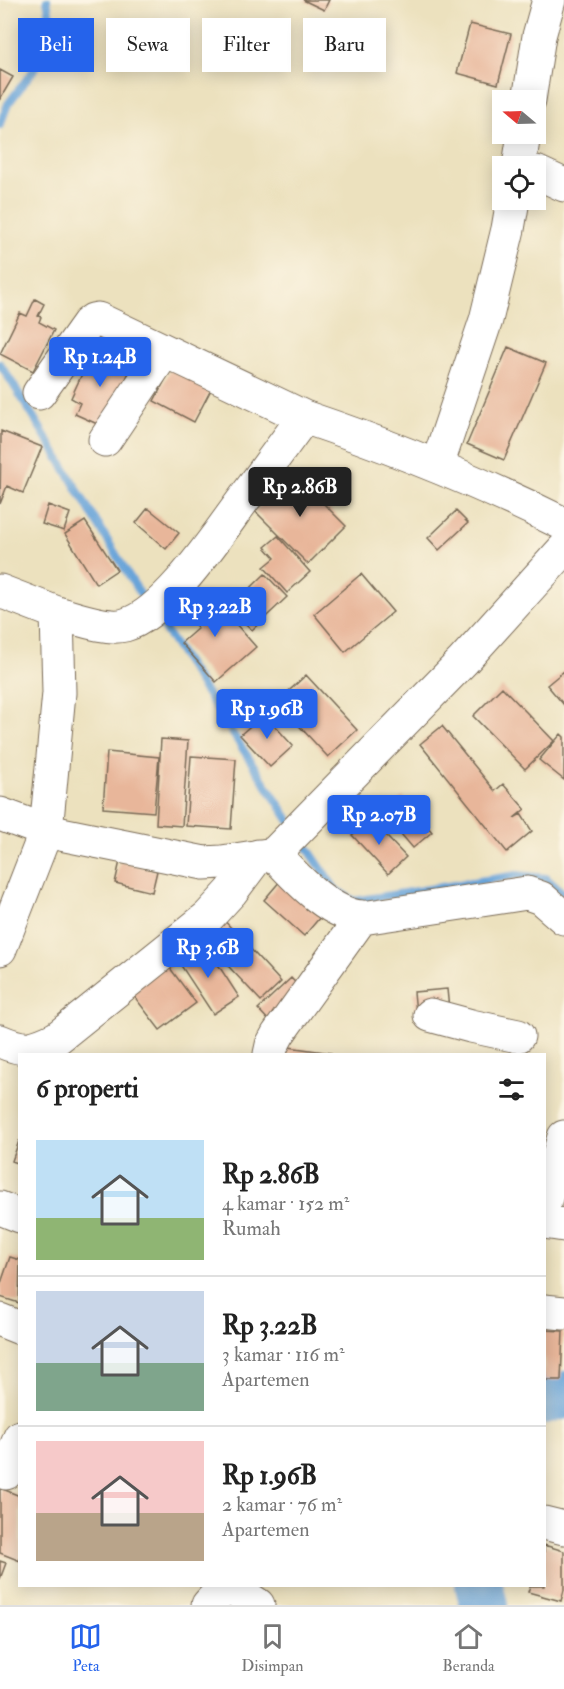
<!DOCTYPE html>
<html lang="id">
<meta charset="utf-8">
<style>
:root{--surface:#fff;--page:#f2f2f2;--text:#222;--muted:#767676;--line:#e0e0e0;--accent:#2563eb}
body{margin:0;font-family:"IM FELL Double Pica",serif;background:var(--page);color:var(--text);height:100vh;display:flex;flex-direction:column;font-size:22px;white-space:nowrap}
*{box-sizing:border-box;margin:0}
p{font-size:20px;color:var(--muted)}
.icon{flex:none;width:33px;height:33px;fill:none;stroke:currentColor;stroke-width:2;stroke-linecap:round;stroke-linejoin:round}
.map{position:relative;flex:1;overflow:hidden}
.sheet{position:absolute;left:18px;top:1053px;width:528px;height:534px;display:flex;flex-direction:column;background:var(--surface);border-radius:0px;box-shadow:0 3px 15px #0003}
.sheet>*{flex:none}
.banner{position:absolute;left:18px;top:18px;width:528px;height:54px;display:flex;gap:12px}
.needle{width:39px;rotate:289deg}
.buttons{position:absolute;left:492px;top:90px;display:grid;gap:12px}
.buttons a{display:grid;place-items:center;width:54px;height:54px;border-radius:0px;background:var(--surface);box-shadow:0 3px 15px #0003;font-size:30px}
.price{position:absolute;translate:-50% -51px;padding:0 14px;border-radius:6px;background:var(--accent);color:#fff;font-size:20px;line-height:39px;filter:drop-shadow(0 2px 3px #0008)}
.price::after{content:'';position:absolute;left:50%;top:36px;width:18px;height:14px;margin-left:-9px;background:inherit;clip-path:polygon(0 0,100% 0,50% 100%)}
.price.selected{background:#222;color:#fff}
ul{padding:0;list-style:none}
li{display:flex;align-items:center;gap:18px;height:150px;padding:0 18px}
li+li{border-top:2px solid var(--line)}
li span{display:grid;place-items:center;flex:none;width:168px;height:120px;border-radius:0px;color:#555}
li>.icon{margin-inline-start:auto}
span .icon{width:72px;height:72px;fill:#fffc;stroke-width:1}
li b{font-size:26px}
h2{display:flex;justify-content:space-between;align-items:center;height:72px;padding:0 18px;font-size:26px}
.pill{padding:0 21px;border-radius:0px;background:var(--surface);box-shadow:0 3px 15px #0003;font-size:21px;line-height:54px}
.pill.selected{background:var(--accent);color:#fff}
.dock{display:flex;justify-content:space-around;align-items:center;height:84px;border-top:2px solid var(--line);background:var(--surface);font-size:16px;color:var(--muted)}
.dock a{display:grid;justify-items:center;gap:3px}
.dock .selected{color:var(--accent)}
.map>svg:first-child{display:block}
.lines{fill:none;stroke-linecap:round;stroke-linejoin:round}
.stream{stroke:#69a4d9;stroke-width:8}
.river{stroke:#69a4d9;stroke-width:48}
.building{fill:#e8b69a}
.minor-casing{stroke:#796a56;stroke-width:35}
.minor{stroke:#fff;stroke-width:33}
</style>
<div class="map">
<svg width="564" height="1605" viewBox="0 0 564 1605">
<rect width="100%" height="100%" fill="#fcf5e5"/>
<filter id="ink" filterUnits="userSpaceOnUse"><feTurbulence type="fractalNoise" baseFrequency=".0167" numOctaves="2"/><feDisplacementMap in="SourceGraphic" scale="12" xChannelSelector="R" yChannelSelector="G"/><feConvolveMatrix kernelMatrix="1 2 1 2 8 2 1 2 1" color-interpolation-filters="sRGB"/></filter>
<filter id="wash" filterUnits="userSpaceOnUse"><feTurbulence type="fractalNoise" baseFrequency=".008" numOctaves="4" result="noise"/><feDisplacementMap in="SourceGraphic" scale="24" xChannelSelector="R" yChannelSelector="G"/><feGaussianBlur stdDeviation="1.35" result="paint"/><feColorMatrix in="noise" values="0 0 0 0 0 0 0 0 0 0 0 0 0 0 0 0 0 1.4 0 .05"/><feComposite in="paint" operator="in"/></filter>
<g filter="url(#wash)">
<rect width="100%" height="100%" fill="#ece1be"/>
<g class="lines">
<path class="stream" d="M0,125L8,104L54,43L47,0
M0,364C52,443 97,526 148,606
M156,616L293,826
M300,837L336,890L354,901L517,875L546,878L564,894"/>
<path class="river" d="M544,1400L564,1395
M479,1586L484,1605"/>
</g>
<g id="blocks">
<path class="building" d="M303,0H329L324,10Z
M470,24L511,34L498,84L457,73Z
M0,70L13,77L0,99Z
M35,299L44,304L38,316L41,317L39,322L54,330L33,371L0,354L20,313L27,316Z
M508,347L546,363L504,460L467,444Z
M93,350L131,368L104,427L75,414L80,403L71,398Z
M171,369L215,382L194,422L154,401Z
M1,431L42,447L23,493L7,486L0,504Z
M293,473L346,526L308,564L255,511Z
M48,505L70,513L64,531L42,524Z
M148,508L179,533L166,549L136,523Z
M456,511L468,523L439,550L428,538Z
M85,521L117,570L96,584L65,534Z
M278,536L310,572L287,593L264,567L275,558L265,547Z
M265,574L287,597L252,630L230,608Z
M361,574L393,612L345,652L314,614Z
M207,591L256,647L216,682L181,643L198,628L184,612Z
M564,671V705L547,685Z
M306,675L357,730L328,757L277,702Z
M502,687L554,741L525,769L473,716Z
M264,714L293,746L270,767L240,735Z
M442,726L495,791L503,784L525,809L514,818L521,814L532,831L507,852L420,744Z
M561,734L564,737V780L539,760Z
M161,739L188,741L182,826L156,824Z
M107,752L159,757L154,812L103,808Z
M191,756L236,759L231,829L186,826Z
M403,797L432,832L413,848L384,814Z
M370,819L406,857L388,874L352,835Z
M120,861L157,871L152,892L115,883Z
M281,880L321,916L304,936L264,900Z
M221,917L281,982L261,1001L200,936Z
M204,943L239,997L213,1014L178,961Z
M164,960L196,1003L160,1030L127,987Z
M291,978L305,993L272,1024L258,1009Z
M447,989L449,1009L416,1013L414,992Z
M281,1046L331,1053V1054H280Z
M19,1141H20V1164L12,1161Z
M10,1257L20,1260L19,1303L0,1297V1286Z
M544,1330L563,1331L561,1380H544Z
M0,1488L20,1496V1561L0,1553Z
M544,1545L564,1551V1590L561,1601L528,1592L530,1586H544Z
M0,1561L6,1563L0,1579Z"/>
</g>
</g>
<g filter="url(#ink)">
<use href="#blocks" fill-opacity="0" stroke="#796a56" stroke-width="1.5"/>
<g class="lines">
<g class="minor-casing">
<path id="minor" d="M529,100L539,36L549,0
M519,166L524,134
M536,172L564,185
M39,393L88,324L93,320L98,319L304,417C393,447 480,482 564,524
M105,440L164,352
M437,466L486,320L508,229L513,200
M0,591L57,613L59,693L46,831L0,949
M57,613C76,618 107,630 125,625C165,614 216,537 241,503C262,474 283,446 304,417
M0,814L46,831L204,863L222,862L274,854L463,661L564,549
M274,854C296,878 334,920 369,917L527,893L541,898L564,918
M430,1015L471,1026L518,1036
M0,1041C26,1052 32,1050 57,1038L208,917L231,892L258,856
M270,1054L272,1045L278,1034L362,917
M544,1204L564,1137
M0,1208L20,1216
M544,1222L564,1225
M544,1311L564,1313
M0,1320L20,1328
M6,1473L20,1437
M544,1523L564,1528
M229,1586L258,1605
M208,1605L225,1586"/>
</g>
<use href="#minor" class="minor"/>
</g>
</g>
</svg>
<div class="buttons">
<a><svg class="needle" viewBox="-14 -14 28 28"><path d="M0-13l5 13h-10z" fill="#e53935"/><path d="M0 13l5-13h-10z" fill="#767676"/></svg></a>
<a><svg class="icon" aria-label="locate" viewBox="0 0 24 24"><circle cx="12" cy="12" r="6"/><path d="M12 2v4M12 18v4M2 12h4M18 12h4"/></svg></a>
</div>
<b class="price" style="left:100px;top:388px">Rp 1.24B</b>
<b class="price selected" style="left:300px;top:518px">Rp 2.86B</b>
<b class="price" style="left:215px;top:638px">Rp 3.22B</b>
<b class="price" style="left:267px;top:740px">Rp 1.96B</b>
<b class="price" style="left:379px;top:846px">Rp 2.07B</b>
<b class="price" style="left:208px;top:979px">Rp 3.6B</b>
<div class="banner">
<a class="pill selected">Beli</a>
<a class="pill">Sewa</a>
<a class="pill">Filter</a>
<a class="pill">Baru</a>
</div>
<section class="sheet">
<h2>6 properti<svg class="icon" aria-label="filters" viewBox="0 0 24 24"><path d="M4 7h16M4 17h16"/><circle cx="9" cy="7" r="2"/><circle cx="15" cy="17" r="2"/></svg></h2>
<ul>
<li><span style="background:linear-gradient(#bfe0f5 65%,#8fb573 0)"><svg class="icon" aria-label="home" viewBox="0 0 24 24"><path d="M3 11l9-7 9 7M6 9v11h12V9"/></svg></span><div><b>Rp 2.86B</b><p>4 kamar · 152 m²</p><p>Rumah</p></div></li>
<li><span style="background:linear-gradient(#c9d6e8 60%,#7fa58c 0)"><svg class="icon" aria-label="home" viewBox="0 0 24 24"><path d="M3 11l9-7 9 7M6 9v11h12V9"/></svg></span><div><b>Rp 3.22B</b><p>3 kamar · 116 m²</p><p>Apartemen</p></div></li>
<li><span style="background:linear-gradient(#f6c9c9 60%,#b9a48a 0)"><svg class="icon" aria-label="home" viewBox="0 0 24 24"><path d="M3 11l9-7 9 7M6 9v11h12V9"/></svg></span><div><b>Rp 1.96B</b><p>2 kamar · 76 m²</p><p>Apartemen</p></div></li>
</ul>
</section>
</div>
<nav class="dock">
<a class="selected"><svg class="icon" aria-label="map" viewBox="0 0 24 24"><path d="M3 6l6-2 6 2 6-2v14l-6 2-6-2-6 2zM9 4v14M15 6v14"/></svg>Peta</a>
<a><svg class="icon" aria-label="saved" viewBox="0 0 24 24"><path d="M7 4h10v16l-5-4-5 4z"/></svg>Disimpan</a>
<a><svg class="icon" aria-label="home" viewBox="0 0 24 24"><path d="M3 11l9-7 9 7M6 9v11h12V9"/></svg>Beranda</a>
</nav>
